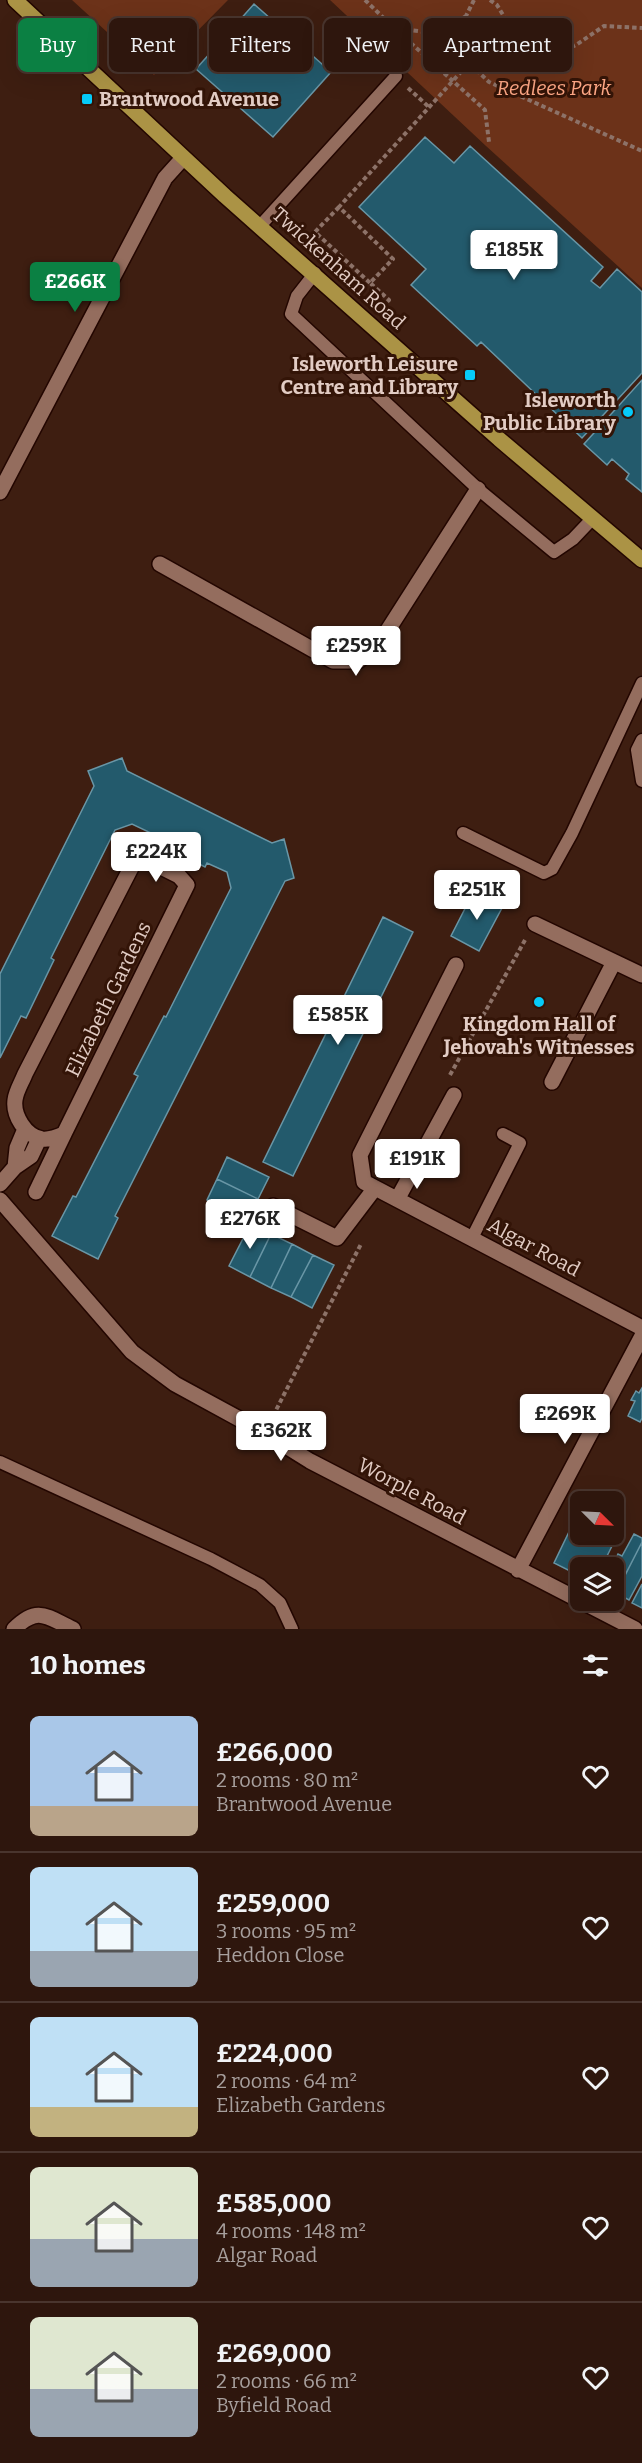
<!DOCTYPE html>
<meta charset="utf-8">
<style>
:root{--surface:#2e160d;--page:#3a231b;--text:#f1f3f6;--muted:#a79f9d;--line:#49352e;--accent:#0b8043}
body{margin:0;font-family:Bitter,serif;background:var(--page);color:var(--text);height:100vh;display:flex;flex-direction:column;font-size:22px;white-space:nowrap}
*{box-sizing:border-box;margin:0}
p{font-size:20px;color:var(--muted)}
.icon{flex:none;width:33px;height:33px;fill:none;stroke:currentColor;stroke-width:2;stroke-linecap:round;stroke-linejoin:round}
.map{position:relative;height:1629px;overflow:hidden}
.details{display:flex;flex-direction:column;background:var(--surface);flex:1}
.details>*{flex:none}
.hud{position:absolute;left:18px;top:18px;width:606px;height:54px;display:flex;gap:12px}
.needle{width:39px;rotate:114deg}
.tools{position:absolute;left:570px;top:1491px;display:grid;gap:12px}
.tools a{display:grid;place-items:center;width:54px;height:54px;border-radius:9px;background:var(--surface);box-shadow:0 6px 24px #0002,0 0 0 2px var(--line);font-size:30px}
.price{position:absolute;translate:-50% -51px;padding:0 14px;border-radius:6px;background:#fff;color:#222;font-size:20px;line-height:39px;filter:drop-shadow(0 2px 3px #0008)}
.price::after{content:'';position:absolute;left:50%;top:36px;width:18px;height:14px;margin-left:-9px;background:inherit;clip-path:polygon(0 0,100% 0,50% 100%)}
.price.selected{background:var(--accent);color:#fff}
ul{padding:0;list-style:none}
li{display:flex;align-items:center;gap:18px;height:150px;padding:0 30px}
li+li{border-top:2px solid var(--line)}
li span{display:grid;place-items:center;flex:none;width:168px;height:120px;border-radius:9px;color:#555}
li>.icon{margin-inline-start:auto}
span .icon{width:72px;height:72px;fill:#fffc;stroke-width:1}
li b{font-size:26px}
h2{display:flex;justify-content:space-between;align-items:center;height:72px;padding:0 30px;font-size:26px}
.tag{padding:0 21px;border-radius:9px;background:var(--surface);box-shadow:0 6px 24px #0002,0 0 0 2px var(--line);font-size:21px;line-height:54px}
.tag.selected{background:var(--accent);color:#fff}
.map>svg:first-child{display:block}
.green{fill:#6c3219}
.building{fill:#235a6c;stroke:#6996a6;stroke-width:1.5}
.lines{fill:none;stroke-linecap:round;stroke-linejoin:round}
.service-casing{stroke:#230600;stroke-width:15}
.minor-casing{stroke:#230600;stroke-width:18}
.primary-casing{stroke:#230600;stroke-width:18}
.path{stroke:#8d7268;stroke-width:4;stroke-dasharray:4.5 3;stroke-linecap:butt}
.service{stroke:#946d5e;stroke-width:12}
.minor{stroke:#946d5e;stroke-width:15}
.primary{stroke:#ab9345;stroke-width:15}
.poi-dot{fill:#06cbf9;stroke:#331407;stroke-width:2}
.labels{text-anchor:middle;stroke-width:6;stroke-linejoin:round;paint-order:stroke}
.park-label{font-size:20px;font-style:italic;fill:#fea785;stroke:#331407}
.poi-label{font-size:20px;font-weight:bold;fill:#e2ccc4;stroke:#331407;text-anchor:end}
.street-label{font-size:20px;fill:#e2ccc4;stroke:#331407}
</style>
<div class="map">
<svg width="642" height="1629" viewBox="0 0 642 1629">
<rect width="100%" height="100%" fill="#3e1e11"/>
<path class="green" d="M72,0H228L154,75Z
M330,0H642V288L486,146Z"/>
<path class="building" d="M254,4L331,72L273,137L196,69Z
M425,137L454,163L470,146L603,267L591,281L600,288L617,269L642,292V373L582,438L481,342L477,346L411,285L426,269L359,207Z
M642,380V492L626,479L629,474L612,459L607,465L584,444Z
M122,758L127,771L272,843L284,839L294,878L285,881L115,1216L118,1218L98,1259L52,1236L73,1196L76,1197L138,1076L134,1074L164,1016L166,1017L231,888L227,872L207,863L205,867L148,838L151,833L132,824L115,830L51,958L54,960L26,1018L21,1016L0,1058V974L94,786L88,771Z
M474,891L503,906L479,951L451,936Z
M383,917L413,932L293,1176L263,1162Z
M227,1157L269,1177L258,1199L217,1179Z
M217,1179L258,1199L248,1220L207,1200Z
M251,1223L271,1234L250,1277L229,1266Z
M271,1234L292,1244L271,1288L250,1277Z
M292,1244L313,1255L291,1297L271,1288Z
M313,1255L334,1265L312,1308L291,1297Z
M642,1388V1418L640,1422L628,1416L635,1401L631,1400L636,1391L639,1393Z
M580,1509V1534H614V1526L620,1530L601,1568H580V1576L554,1563Z
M634,1534L642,1538V1542L616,1593L614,1592V1568H611L618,1554L622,1556Z
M642,1542V1576L629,1600L616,1593Z
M642,1584V1608L632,1603Z"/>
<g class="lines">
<g class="service-casing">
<path id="service" d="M260,226L396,76
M315,273L297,296L291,314L478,489L554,552L573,539L593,518
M642,740L637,750L642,781
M463,833L544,873L552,869L572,833L642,683
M472,1238L520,1143L503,1134
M0,1462L211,1559L260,1585L280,1603L292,1629"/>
</g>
<g class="minor-casing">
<path id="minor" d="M0,492L165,178L183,158
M160,564L333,661H358L379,644L478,489
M149,861L179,876L187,885L64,1134C57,1137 50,1140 42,1139C25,1136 13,1115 15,1100C16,1091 22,1082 25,1074L134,862Z
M535,924L642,975
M456,965L360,1155L364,1182L642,1328
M552,1082L614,962
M15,1167L17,1148L25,1129
M0,1184L15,1167L31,1156L39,1139
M36,1192L64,1134
M398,1198L454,1095
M0,1200L132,1352L175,1384L265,1433L310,1461L635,1629
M273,1206L337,1238L375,1188
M518,1570L642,1336
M14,1629C38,1605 47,1617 73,1629"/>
</g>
<g class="primary-casing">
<path id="primary" d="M15,0L225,196L499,439L642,560"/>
</g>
<path class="path" d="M365,0L394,28L425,32L453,25L466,16
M474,0L466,16L469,63L489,82L642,151
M490,0L497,5L517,38L557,53L576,45L604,26L642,28
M394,28L485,110L489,142
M408,88L430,108
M339,207L315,232L370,283
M382,307L389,300L370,283L393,259L339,207L469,63
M450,1075L525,940
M273,1416L361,1244"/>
<use href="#service" class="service"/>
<use href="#minor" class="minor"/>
<use href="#primary" class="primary"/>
</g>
<g class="poi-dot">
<rect x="81" y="93" width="12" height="12" rx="3"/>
<rect x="464" y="369" width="12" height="12" rx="3"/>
<circle cx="628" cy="412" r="6"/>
<circle cx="539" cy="1002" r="6"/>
</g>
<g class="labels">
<g class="park-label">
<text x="554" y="95">Redlees Park</text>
</g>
<g class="poi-label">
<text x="99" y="106" text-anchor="start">Brantwood Avenue</text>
<text x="458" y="371">Isleworth Leisure<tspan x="458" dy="23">Centre and Library</tspan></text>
<text x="616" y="407">Isleworth<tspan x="616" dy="23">Public Library</tspan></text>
<text x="539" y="1031" text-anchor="middle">Kingdom Hall of<tspan x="539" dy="23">Jehovah's Witnesses</tspan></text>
</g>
<g class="street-label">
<text transform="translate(339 268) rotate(42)" y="7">Twickenham Road</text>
<text transform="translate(108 999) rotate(-64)" y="7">Elizabeth Gardens</text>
<text transform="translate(534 1247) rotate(28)" y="7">Algar Road</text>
<text transform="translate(412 1491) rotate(28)" y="7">Worple Road</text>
</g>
</g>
</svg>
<div class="tools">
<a><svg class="needle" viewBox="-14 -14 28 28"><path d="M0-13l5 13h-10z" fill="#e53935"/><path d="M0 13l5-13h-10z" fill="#a79f9d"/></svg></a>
<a><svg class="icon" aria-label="layers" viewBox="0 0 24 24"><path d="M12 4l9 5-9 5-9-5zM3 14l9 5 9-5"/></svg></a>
</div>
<b class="price" style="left:514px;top:281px">£185K</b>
<b class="price selected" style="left:75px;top:313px">£266K</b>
<b class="price" style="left:356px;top:677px">£259K</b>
<b class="price" style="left:156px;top:883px">£224K</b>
<b class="price" style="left:477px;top:921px">£251K</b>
<b class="price" style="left:338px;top:1046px">£585K</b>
<b class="price" style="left:417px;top:1190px">£191K</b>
<b class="price" style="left:250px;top:1250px">£276K</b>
<b class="price" style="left:565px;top:1445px">£269K</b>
<b class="price" style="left:281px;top:1462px">£362K</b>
<div class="hud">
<a class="tag selected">Buy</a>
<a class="tag">Rent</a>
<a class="tag">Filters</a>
<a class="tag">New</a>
<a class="tag">Apartment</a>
</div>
</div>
<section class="details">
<h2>10 homes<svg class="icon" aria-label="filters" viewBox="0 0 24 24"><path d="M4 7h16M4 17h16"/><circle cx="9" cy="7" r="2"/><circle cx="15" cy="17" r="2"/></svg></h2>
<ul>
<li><span style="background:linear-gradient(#a9c7e8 75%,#b9a48a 0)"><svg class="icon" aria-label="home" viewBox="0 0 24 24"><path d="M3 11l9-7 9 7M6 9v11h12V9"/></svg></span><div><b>£266,000</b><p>2 rooms · 80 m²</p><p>Brantwood Avenue</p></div><svg class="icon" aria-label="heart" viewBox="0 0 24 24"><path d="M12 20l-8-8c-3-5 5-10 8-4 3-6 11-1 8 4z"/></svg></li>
<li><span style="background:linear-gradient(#bfe0f5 70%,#9aa5b1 0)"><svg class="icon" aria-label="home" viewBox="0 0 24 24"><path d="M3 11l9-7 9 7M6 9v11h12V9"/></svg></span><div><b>£259,000</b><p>3 rooms · 95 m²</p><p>Heddon Close</p></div><svg class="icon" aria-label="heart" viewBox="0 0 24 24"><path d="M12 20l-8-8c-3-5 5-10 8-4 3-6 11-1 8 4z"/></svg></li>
<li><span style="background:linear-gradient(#bfe0f5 75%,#c2b280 0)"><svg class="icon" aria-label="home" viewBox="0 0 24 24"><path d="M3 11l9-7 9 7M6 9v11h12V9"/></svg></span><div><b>£224,000</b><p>2 rooms · 64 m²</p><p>Elizabeth Gardens</p></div><svg class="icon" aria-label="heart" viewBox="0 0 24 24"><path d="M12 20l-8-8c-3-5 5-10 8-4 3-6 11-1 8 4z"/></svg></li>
<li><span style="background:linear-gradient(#dfe7d0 60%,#9aa5b1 0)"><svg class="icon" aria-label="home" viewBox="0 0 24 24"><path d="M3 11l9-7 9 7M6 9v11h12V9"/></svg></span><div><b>£585,000</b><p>4 rooms · 148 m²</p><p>Algar Road</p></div><svg class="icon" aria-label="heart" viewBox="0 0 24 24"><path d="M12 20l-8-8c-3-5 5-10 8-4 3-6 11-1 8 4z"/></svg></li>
<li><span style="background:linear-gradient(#dfe7d0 60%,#9aa5b1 0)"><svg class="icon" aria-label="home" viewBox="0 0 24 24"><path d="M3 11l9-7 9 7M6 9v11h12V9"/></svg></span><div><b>£269,000</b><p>2 rooms · 66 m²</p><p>Byfield Road</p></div><svg class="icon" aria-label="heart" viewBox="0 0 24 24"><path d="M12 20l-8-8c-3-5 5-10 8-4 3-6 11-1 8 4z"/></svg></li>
</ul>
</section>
